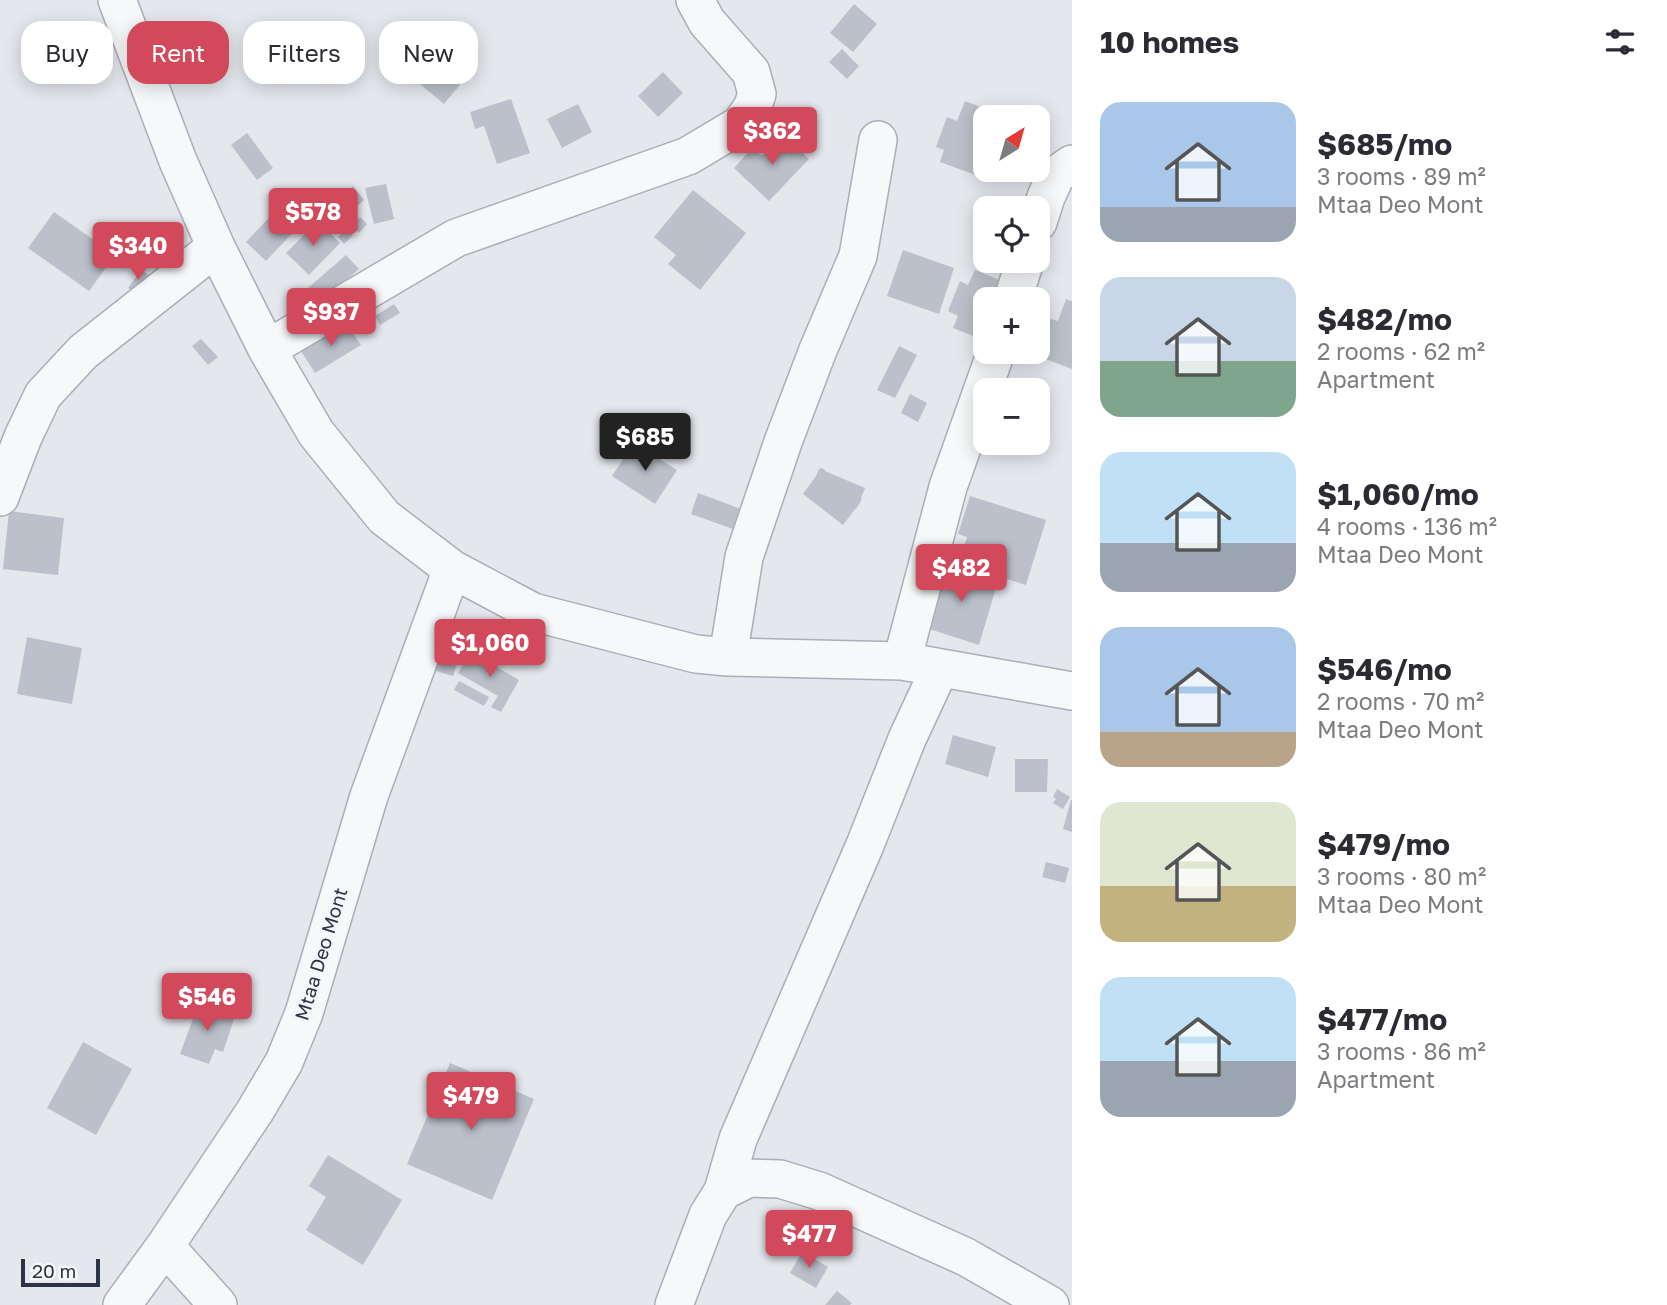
<!DOCTYPE html>
<meta charset="utf-8">
<style>
:root{--surface:#fff;--page:#f7f7f7;--text:#2b2b33;--muted:#7c7c81;--accent:#d1495b}
body{margin:0;font-family:"Golos Text",sans-serif;background:var(--page);color:var(--text);height:100vh;display:flex;flex-direction:column;font-size:26px;white-space:nowrap}
*{box-sizing:border-box;margin:0}
p{font-size:23px;color:var(--muted)}
.icon{flex:none;width:38px;height:38px;fill:none;stroke:currentColor;stroke-width:2;stroke-linecap:round;stroke-linejoin:round}
.map{position:relative;flex:1;overflow:hidden}
.side{display:flex;flex-direction:column;background:var(--surface);width:595px}
.side>*{flex:none}
.banner{position:absolute;left:21px;top:21px;width:665px;height:63px;display:flex;gap:14px}
.needle{width:46px;rotate:37deg}
.fabs{position:absolute;left:973px;top:105px;display:grid;gap:14px}
.fabs a{display:grid;place-items:center;width:77px;height:77px;border-radius:14px;background:var(--surface);box-shadow:0 4px 18px #0003;font-size:35px}
.scale{position:absolute;left:21px;bottom:18px;width:79px;box-sizing:border-box;padding-left:7px;border:4px solid #2b3445;border-top:0;font-size:19px;line-height:24px;white-space:nowrap;color:#2b3445;-webkit-text-stroke:5px #f4f6f9;paint-order:stroke}
.price{position:absolute;translate:-50% -60px;padding:0 16px;border-radius:7px;background:var(--accent);color:#fff;font-size:23px;line-height:46px;filter:drop-shadow(0 2px 4px #0008)}
.price::after{content:'';position:absolute;left:50%;top:42px;width:21px;height:16px;margin-left:-10px;background:inherit;clip-path:polygon(0 0,100% 0,50% 100%)}
.price.on{background:#222;color:#fff}
ul{padding:0;list-style:none}
li{display:flex;align-items:center;gap:21px;height:175px;padding:0 28px}
li span{display:grid;place-items:center;flex:none;width:196px;height:140px;border-radius:21px;color:#555}
li>.icon{margin-inline-start:auto}
span .icon{width:84px;height:84px;fill:#fffc;stroke-width:1}
li b{font-size:30px}
h2{display:flex;justify-content:space-between;align-items:center;height:84px;padding:0 28px;font-size:30px}
.chip{padding:0 24px;border-radius:21px;background:var(--surface);box-shadow:0 4px 18px #0003;font-size:24px;line-height:63px}
.chip.on{background:var(--accent);color:#fff}
main{display:flex;flex:1;min-height:0}
.map>svg:first-child{display:block}
.building{fill:#bbc0ca}
.lines{fill:none;stroke-linecap:round;stroke-linejoin:round}
.minor-casing{stroke:#a9aeb7;stroke-width:40}
.minor{stroke:#f7f8fa;stroke-width:37}
.labels{text-anchor:middle;stroke-width:6;stroke-linejoin:round;paint-order:stroke}
.street-label{font-size:19px;fill:#2b3445;stroke:#f4f6f9}
</style>
<main>
<div class="map">
<svg width="1072" height="1305" viewBox="0 0 1072 1305">
<rect width="100%" height="100%" fill="#e4e7ec"/>
<path class="building" d="M854,4L877,24L853,52L830,33Z
M440,39L474,68L444,104L409,75Z
M842,49L859,66L847,79L829,62Z
M663,72L683,93L658,117L638,96Z
M511,99L530,153L497,164L484,126L475,129L470,112Z
M965,101L1006,117H985V170H988L984,178L940,162L944,150L936,147L947,117L957,121Z
M578,104L592,132L562,148L547,119Z
M247,133L273,168L257,180L231,145Z
M783,134L809,159L769,201L734,168L752,148L762,156Z
M386,184L394,219L374,224L365,188Z
M353,186L364,200L332,228L320,215Z
M693,190L746,233L700,290L668,264L676,255L654,237Z
M280,206L300,225L266,261L246,242Z
M54,212L115,255L89,291L28,248Z
M360,217L367,224L359,233L351,225Z
M318,221L340,243L309,275L286,253Z
M346,229L353,235L344,244L338,237Z
M903,250L954,268L939,314L887,296Z
M346,255L359,269L306,315L293,301Z
M141,270L149,275L136,294L128,288Z
M975,270L1012,285L1007,299H985V329L983,328L979,338L953,328L958,316L948,311L960,281L968,285Z
M1066,299L1072,301V369L1043,358L1048,344L1038,340V334L1044,317L1058,321Z
M394,304L400,313L380,325L375,316Z
M346,323L361,345L315,373L301,351Z
M201,339L218,357L208,365L192,346Z
M899,346L917,355L895,398L877,390Z
M910,394L927,403L918,422L901,413Z
M634,443L677,470L655,504L612,476Z
M822,468L827,472L865,488L861,498L862,499L856,509H855L843,525L803,494L816,476L819,469Z
M698,493L741,509L733,529L691,514Z
M970,496L1046,520L1026,585L959,564L967,537L958,534Z
M9,511L64,518L58,575L3,569Z
M943,564L998,581L979,645L923,627Z
M27,637L82,648L72,704L17,694Z
M435,651L459,658L453,676L430,669Z
M471,652L519,680L501,712L491,707L498,696L458,673Z
M459,681L489,697L484,706L454,690Z
M953,735L996,747L988,777L945,764Z
M1015,759H1048L1047,792H1015Z
M1057,789L1070,797L1063,809L1053,803L1056,799L1053,797Z
M1071,800H1072V832L1063,829Z
M1046,862L1069,868L1065,883L1042,877Z
M200,1000L229,1011L227,1016L234,1019L223,1052L215,1049L209,1064L180,1054Z
M83,1042L132,1069L96,1135L47,1108Z
M450,1063L534,1099L492,1200L407,1164Z
M328,1155L402,1200L363,1265L306,1230L326,1197L309,1186Z
M802,1252L828,1267L816,1288L790,1273Z
M837,1291L852,1303L850,1305H825Z"/>
<g class="lines">
<g class="minor-casing">
<path id="minor" d="M117,0L178,161L216,247L267,349L316,433L384,517L452,569L533,612L696,654L728,657L902,661L1072,691
M1038,222L1046,197L1056,175L1072,164
M1013,299L1025,261
M267,349L456,238L688,156L740,125L752,108L757,94L751,72L707,22L695,0
M0,497L23,437L43,395L83,352L216,247
M728,657L744,557L783,442L818,350L858,256L878,140
M902,661L948,487L996,352
M723,1191L738,1139L865,845L907,739L940,668
M165,1246L218,1305
M122,1305L165,1246L255,1111L284,1062L304,1013L369,796L452,569
M674,1305L708,1215L723,1191L749,1178L780,1179L819,1191L966,1257L1050,1305"/>
</g>
<use href="#minor" class="minor"/>
</g>
<g class="labels">
<g class="street-label">
<text transform="translate(321 954) rotate(-73)" y="7">Mtaa Deo Mont</text>
</g>
</g>
</svg>
<div class="fabs">
<a><svg class="needle" viewBox="-14 -14 28 28"><path d="M0-13l5 13h-10z" fill="#e53935"/><path d="M0 13l5-13h-10z" fill="#7c7c81"/></svg></a>
<a><svg class="icon" aria-label="locate" viewBox="0 0 24 24"><circle cx="12" cy="12" r="6"/><path d="M12 2v4M12 18v4M2 12h4M18 12h4"/></svg></a>
<a>+</a>
<a>−</a>
</div>
<div class="scale">20 m</div>
<b class="price" style="left:772px;top:167px">$362</b>
<b class="price" style="left:313px;top:248px">$578</b>
<b class="price" style="left:138px;top:282px">$340</b>
<b class="price" style="left:331px;top:348px">$937</b>
<b class="price on" style="left:645px;top:473px">$685</b>
<b class="price" style="left:961px;top:604px">$482</b>
<b class="price" style="left:490px;top:679px">$1,060</b>
<b class="price" style="left:207px;top:1033px">$546</b>
<b class="price" style="left:471px;top:1132px">$479</b>
<b class="price" style="left:809px;top:1270px">$477</b>
<div class="banner">
<a class="chip">Buy</a>
<a class="chip on">Rent</a>
<a class="chip">Filters</a>
<a class="chip">New</a>
</div>
</div>
<section class="side">
<h2>10 homes<svg class="icon" aria-label="filters" viewBox="0 0 24 24"><path d="M4 7h16M4 17h16"/><circle cx="9" cy="7" r="2"/><circle cx="15" cy="17" r="2"/></svg></h2>
<ul>
<li><span style="background:linear-gradient(#a9c7e8 75%,#9aa5b1 0)"><svg class="icon" aria-label="home" viewBox="0 0 24 24"><path d="M3 11l9-7 9 7M6 9v11h12V9"/></svg></span><div><b>$685/mo</b><p>3 rooms · 89 m²</p><p>Mtaa Deo Mont</p></div></li>
<li><span style="background:linear-gradient(#c9d6e8 60%,#7fa58c 0)"><svg class="icon" aria-label="home" viewBox="0 0 24 24"><path d="M3 11l9-7 9 7M6 9v11h12V9"/></svg></span><div><b>$482/mo</b><p>2 rooms · 62 m²</p><p>Apartment</p></div></li>
<li><span style="background:linear-gradient(#bfe0f5 65%,#9aa5b1 0)"><svg class="icon" aria-label="home" viewBox="0 0 24 24"><path d="M3 11l9-7 9 7M6 9v11h12V9"/></svg></span><div><b>$1,060/mo</b><p>4 rooms · 136 m²</p><p>Mtaa Deo Mont</p></div></li>
<li><span style="background:linear-gradient(#a9c7e8 75%,#b9a48a 0)"><svg class="icon" aria-label="home" viewBox="0 0 24 24"><path d="M3 11l9-7 9 7M6 9v11h12V9"/></svg></span><div><b>$546/mo</b><p>2 rooms · 70 m²</p><p>Mtaa Deo Mont</p></div></li>
<li><span style="background:linear-gradient(#dfe7d0 60%,#c2b280 0)"><svg class="icon" aria-label="home" viewBox="0 0 24 24"><path d="M3 11l9-7 9 7M6 9v11h12V9"/></svg></span><div><b>$479/mo</b><p>3 rooms · 80 m²</p><p>Mtaa Deo Mont</p></div></li>
<li><span style="background:linear-gradient(#bfe0f5 60%,#9aa5b1 0)"><svg class="icon" aria-label="home" viewBox="0 0 24 24"><path d="M3 11l9-7 9 7M6 9v11h12V9"/></svg></span><div><b>$477/mo</b><p>3 rooms · 86 m²</p><p>Apartment</p></div></li>
</ul>
</section>
</main>
